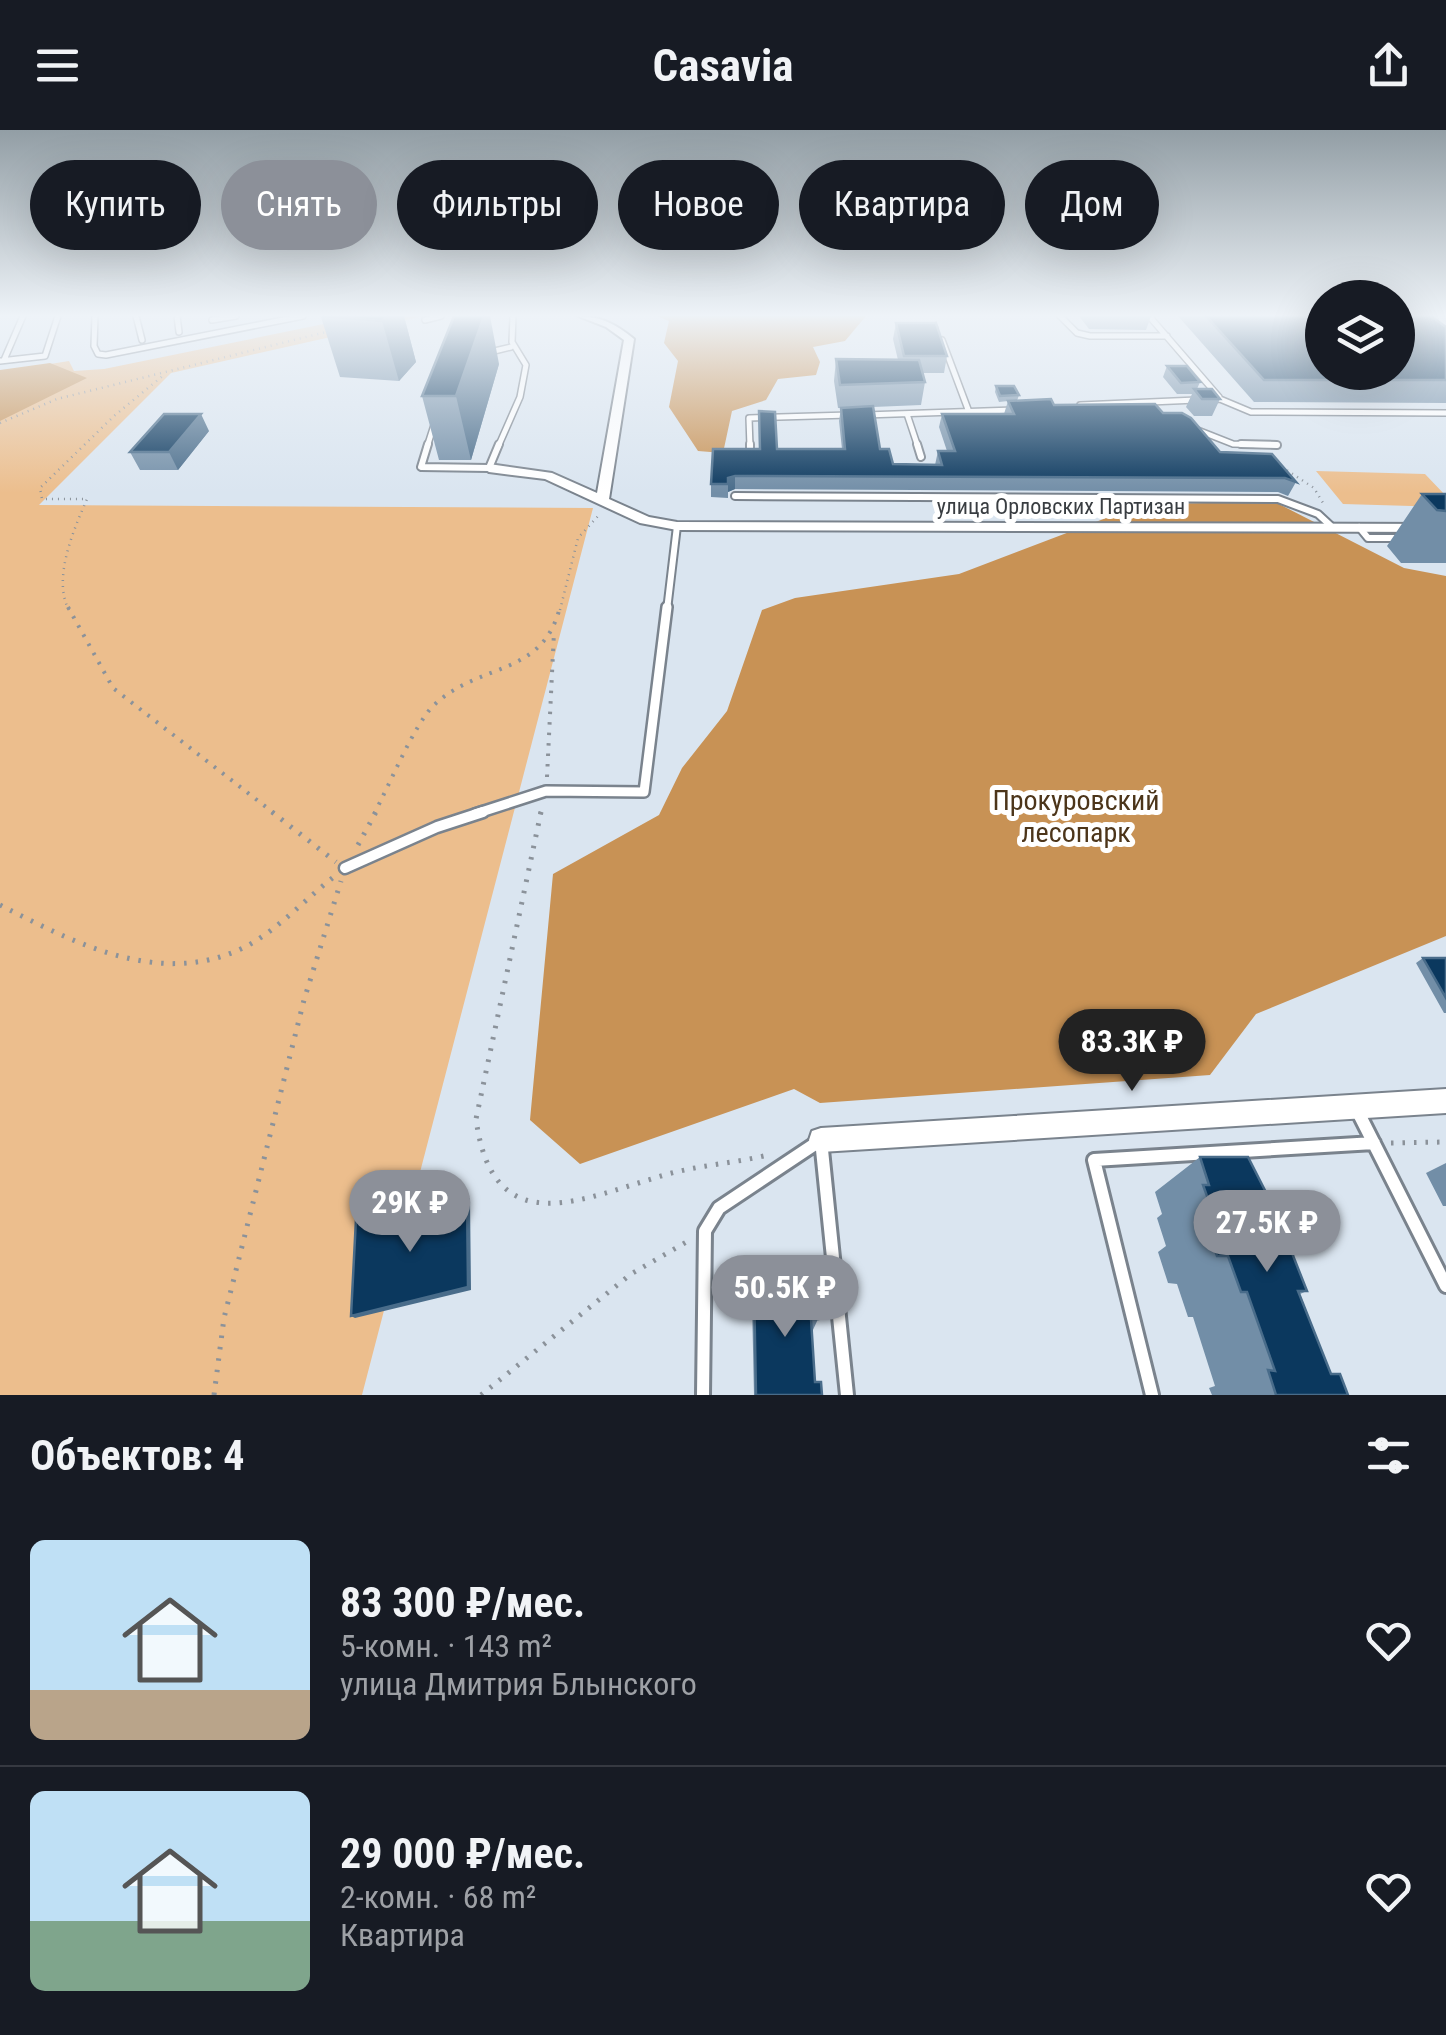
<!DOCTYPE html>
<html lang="ru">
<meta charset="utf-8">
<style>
:root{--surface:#171b24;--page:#242831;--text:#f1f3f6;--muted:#9ea1a6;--line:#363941;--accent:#8c9099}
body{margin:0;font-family:"Roboto Condensed",sans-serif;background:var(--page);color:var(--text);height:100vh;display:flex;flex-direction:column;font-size:38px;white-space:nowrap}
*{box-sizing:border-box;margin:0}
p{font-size:32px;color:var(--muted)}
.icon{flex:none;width:55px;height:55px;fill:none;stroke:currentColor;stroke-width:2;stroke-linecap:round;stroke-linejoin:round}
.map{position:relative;height:1265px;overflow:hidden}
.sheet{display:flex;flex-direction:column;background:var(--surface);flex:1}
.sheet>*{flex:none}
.banner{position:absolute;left:30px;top:30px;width:1388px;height:90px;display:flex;gap:20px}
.tools{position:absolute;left:1305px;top:150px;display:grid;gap:20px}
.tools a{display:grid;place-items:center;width:110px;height:110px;border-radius:50%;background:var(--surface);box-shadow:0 10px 40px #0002;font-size:50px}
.price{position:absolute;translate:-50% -85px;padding:0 22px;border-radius:35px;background:var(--accent);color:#fff;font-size:32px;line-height:65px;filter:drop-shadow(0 2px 5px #0008)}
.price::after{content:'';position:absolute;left:50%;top:60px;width:30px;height:22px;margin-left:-15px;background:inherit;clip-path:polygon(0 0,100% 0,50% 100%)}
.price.active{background:#222;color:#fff}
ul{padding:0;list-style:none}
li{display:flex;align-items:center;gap:30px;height:250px;padding:0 30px}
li+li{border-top:2px solid var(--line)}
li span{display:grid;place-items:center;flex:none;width:280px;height:200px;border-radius:15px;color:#555}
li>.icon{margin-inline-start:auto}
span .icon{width:120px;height:120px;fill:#fffc;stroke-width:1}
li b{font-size:42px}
h2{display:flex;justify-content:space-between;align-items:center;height:120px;padding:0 30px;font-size:42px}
.chip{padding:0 35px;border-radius:45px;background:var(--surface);box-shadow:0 10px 40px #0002;font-size:35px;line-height:90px}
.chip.active{background:var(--accent);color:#fff}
header{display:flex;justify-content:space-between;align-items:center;height:130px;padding:0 30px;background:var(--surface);font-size:45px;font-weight:700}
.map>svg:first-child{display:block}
.green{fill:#ecbe8d}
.forest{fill:#c89255}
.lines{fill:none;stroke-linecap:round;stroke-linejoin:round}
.service-far4-casing{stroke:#7a838d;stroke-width:8}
.service-far3-casing{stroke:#7a838d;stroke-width:10}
.service-far2-casing{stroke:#7a838d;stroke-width:14}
.service-far1-casing{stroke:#7a838d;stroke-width:15}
.service-casing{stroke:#7a838d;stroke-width:18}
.minor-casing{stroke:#7a838d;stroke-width:4}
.path-far2{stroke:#8b929a;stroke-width:2.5;stroke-dasharray:1 5;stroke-linecap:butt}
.path-far1{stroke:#8b929a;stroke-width:4;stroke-dasharray:2.5 8;stroke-linecap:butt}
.path{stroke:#8b929a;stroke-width:5;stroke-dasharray:2.5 9;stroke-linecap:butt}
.service-far4{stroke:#fff;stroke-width:5}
.service-far3{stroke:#fff;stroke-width:6}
.service-far2{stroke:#fff;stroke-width:9}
.service-far1{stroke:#fff;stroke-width:10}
.service{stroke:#fff;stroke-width:12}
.minor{fill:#fff;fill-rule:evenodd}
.wall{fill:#728ea7}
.shaded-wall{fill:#496c8a}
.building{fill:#0b385e;stroke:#496c8a;stroke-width:2.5}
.labels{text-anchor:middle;stroke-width:10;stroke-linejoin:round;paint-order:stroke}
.far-street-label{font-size:22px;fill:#393d41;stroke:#fff}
.park-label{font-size:28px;fill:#4c351a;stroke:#fff}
</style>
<header><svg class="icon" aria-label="menu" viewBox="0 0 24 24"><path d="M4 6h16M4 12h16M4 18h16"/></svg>Casavia<svg class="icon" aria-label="share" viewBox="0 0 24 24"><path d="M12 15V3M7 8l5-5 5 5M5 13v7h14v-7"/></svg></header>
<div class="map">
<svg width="1446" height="1265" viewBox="0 0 1446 1265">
<rect width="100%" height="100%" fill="#dae5f0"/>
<path class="green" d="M363,186H424L171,243L39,375L593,378L362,1265H0V242L69,231L74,241L104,239Z
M1316,341L1425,344L1446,366V377L1343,374Z"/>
<path class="forest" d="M657,186H866L845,211L813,217L820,232L816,245L778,249L766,270L732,281L723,323L698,321L669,277L678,231L664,213L669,191Z
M50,233L87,248L0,291V240Z
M1275,372L1404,438L1446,446V806L1256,884L1210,945L820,973L794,959L580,1034L530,990L553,744L659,685L682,638L727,581L762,480L795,468L959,444L1143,374Z"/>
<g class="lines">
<g class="service-far4-casing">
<path id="service-far4" d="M95,186L94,216L98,224L106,225L303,186
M136,186L142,210
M177,186L179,202
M1060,186L1077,203L1090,206H1167
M1149,186L1219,267
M212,190L236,186
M425,190L441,186
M942,210L969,282
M486,223L511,217
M4,230L23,186
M0,231L45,226L58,186
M1080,275L1220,269L1251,282L1446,283
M907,284L918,317
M865,285L1014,280
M1195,299L1233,314L1277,315
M427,317L435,292
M498,317L520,267L526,235L512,212L513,186
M750,317L749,288L849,285"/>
</g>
<g class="service-far3-casing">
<path id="service-far3" d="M428,314L421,337L489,338L499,314
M750,314V325
M917,314L921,327
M1241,314L1277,315
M735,366L1278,369L1318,384L1332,397
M1359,397L1368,408H1401
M667,480L677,396"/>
</g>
<g class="service-far2-casing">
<path id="service-far2" d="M475,684L546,661L644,662L667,477"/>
</g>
<g class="service-far1-casing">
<path id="service-far1" d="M345,738L437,697L483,682"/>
</g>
<g class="service-casing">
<path id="service" d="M1357,980L1446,1156
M703,1265L705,1101L719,1078L821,1010L847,1265
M1152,1265L1094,1030L1374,1013"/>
</g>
<g class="minor-casing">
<path id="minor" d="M578,186C601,186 617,195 634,209L609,369L649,387L677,392L1446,394V402L677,400L640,393L545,349L489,342L483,338L489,334L552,343L597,363L624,210L606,197Z
M1446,959V983L821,1022L812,1019L809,1010L812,1001L821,998Z"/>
</g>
<path class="path-far2" d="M933,186L939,200
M0,293L57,269L330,201
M1282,337L1314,358L1323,373
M69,480C52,449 74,399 87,369H42L40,358L114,286L165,244
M560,480L578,408L599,385"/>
<path class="path-far1" d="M68,477L113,558L275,684
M547,647L554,502
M374,684C388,658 414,595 433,576C480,531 542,548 560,477
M540,684L542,677"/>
<path class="path" d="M272,682L336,732
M541,682L476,989C493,1116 583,1068 668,1044C701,1035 735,1033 768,1025
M358,715L376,682
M0,775C75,813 159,858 243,818C277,801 305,769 335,746
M1391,1013L1446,1012
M214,1265L224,1188L304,870L341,751
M481,1265L631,1144L688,1111"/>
<use href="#service-far4" class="service-far4"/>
<use href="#service-far3" class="service-far3"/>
<use href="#service-far2" class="service-far2"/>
<use href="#service-far1" class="service-far1"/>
<use href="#service" class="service"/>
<use href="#minor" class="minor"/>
</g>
<path class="wall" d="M404,186L416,232L399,251L340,247L321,187Z
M1079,186H1151L1146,200L1089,199Z
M1178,186H1322L1446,197V273L1254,272Z
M896,193L947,226L944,243H923L925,252L921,275L873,277L880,319L893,334L935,335L938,321H947L939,297L942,284H1004L1008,271L999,272L995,262L996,256L1019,265L1017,271L1163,283L1220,322L1296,352L1288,366L1278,362L735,359L728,362V368L711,367V354L759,319V281L777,319H842L839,291L841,278H838L834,251L836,229L898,230L893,209Z
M499,234L471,330H439L422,266Z
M1167,236L1200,252L1197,259L1220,269L1212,286H1194L1186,277L1192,264H1177L1163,247Z
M209,301L178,340H140L130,322Z
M1422,364H1446V433H1401L1387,416Z
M1423,828H1446V883H1444L1416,833Z
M1200,1027L1280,1090L1300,1122L1293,1126L1307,1161L1300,1164L1331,1244L1348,1265H1212L1209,1258L1215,1256L1193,1187H1188L1177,1154L1168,1153L1158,1122L1166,1116L1157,1088L1162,1084L1155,1062Z
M1446,1033V1076H1443L1426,1043Z
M754,1155L818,1189L812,1202L815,1252L822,1265H754L752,1173Z"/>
<path class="shaded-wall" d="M387,186H404L416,232L399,251L382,191Z
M484,186H490L499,234L471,330L456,266Z
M201,284L209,301L178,340L169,322Z
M735,346V359L728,362V348Z
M467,1065L470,1069L471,1160L355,1188L351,1186Z"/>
<path class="building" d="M322,186H387L382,191Z
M454,186H484L456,266H422Z
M1206,186H1322V242H1398V186H1431L1446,197V250H1264Z
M896,193H936L947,226H904Z
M836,229L919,230L925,252L840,255Z
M1167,236H1187L1200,252L1181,253Z
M996,256H1014L1019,265L1000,266Z
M1194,259H1212L1220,269H1202Z
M1051,269L1054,275L1155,274L1163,283H1182L1191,288L1220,322L1272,324L1296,352L1285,348L735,346L728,348V354H711L713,319H760L759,281L775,282L777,319H845L841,278L873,276L880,319H889L893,334L942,335L938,321H955L942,284H1014L1008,271Z
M164,284H201L169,322H130Z
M1422,364H1446V381L1437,380Z
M1423,828H1446V868Z
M1200,1027H1248L1280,1090H1287L1300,1122L1292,1123L1307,1161H1298L1331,1244H1340L1348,1265H1276L1268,1240L1275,1241L1247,1162H1241L1228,1126H1217L1205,1091H1216L1203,1055H1209Z
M467,1065L468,1157L351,1186L356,1089Z
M754,1155H816L818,1189H811L815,1252H821L822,1265H756Z"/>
<linearGradient id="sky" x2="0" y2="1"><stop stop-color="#929ea5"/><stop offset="0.51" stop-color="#eef3f8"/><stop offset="1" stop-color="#eef3f8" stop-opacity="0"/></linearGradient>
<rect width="1446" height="363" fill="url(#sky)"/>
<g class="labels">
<g class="far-street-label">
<text x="1061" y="384">улица Орловских Партизан</text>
</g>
<g class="park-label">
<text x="1076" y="680">Прокуровский<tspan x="1076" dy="32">лесопарк</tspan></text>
</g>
</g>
</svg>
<div class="tools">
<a><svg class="icon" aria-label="layers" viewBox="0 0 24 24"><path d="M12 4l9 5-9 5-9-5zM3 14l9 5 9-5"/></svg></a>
</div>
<b class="price active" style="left:1132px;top:964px">83.3K ₽</b>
<b class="price" style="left:410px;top:1125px">29K ₽</b>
<b class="price" style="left:1267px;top:1145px">27.5K ₽</b>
<b class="price" style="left:785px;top:1210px">50.5K ₽</b>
<div class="banner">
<a class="chip">Купить</a>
<a class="chip active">Снять</a>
<a class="chip">Фильтры</a>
<a class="chip">Новое</a>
<a class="chip">Квартира</a>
<a class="chip">Дом</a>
</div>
</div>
<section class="sheet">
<h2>Объектов: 4<svg class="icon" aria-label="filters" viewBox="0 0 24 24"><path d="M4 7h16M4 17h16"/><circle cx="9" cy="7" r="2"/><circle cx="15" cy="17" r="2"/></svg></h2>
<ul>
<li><span style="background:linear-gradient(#bfe0f5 75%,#b9a48a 0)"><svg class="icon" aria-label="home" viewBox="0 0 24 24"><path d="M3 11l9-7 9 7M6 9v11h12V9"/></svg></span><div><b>83 300 ₽/мес.</b><p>5-комн. · 143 m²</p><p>улица Дмитрия Блынского</p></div><svg class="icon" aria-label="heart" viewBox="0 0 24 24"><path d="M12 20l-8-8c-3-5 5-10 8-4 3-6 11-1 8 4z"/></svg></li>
<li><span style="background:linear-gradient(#bfe0f5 65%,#7fa58c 0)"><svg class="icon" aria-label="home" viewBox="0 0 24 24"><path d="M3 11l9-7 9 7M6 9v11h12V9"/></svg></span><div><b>29 000 ₽/мес.</b><p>2-комн. · 68 m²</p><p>Квартира</p></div><svg class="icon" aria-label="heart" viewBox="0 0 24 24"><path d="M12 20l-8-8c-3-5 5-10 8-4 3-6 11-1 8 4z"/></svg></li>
</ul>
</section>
